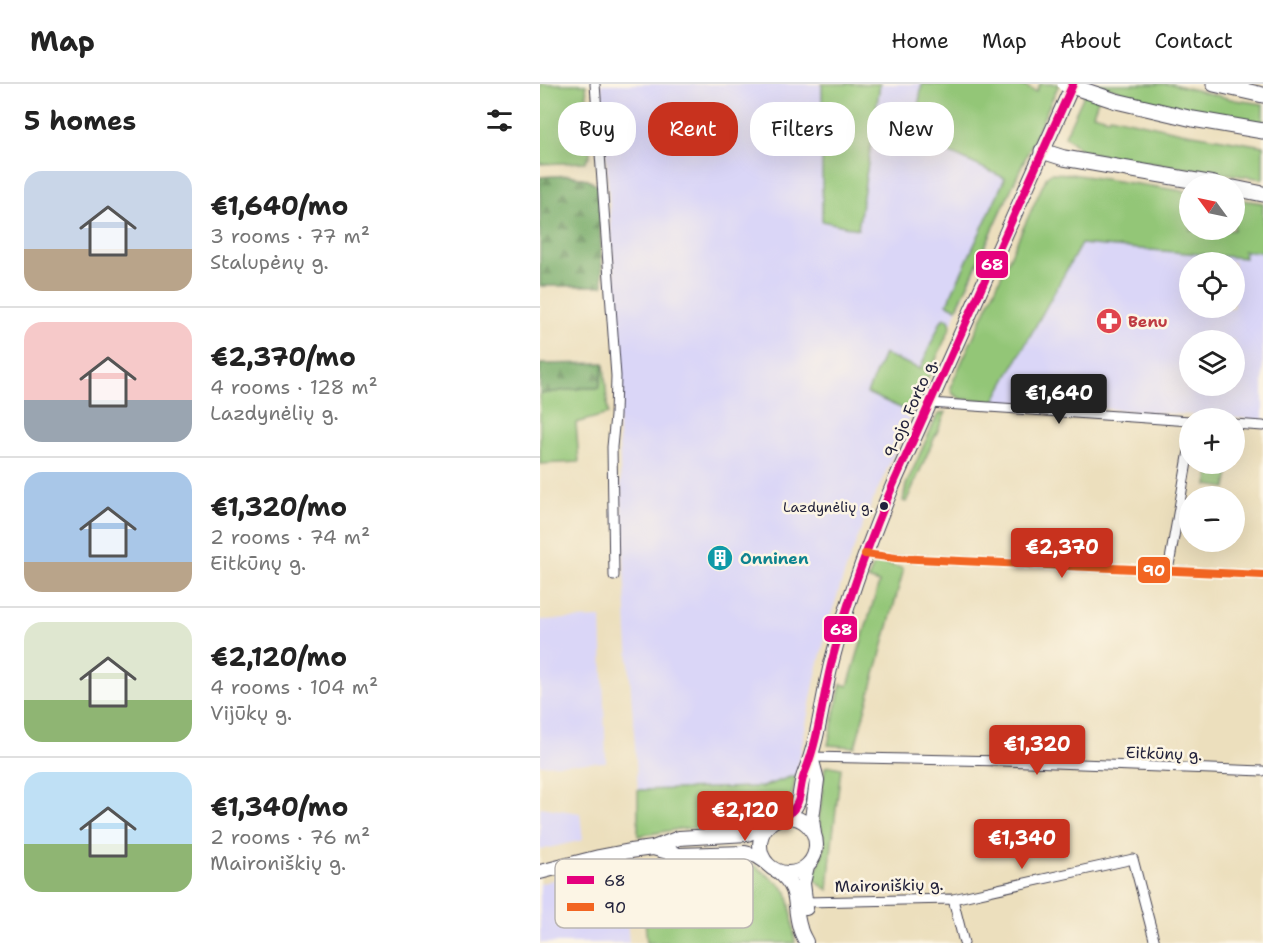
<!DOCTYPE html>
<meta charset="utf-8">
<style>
:root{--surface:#fff;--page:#f6f6f6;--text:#222;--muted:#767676;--line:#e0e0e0;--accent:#c8321e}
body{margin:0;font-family:"Shantell Sans",sans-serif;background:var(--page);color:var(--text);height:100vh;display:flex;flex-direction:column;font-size:22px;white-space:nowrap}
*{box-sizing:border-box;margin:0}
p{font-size:20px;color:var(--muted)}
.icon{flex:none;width:33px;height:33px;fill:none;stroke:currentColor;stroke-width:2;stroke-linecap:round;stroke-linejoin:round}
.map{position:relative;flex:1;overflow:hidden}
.drawer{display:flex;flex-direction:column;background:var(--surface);width:540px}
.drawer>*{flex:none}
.top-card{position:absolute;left:18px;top:18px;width:570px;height:54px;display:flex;gap:12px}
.needle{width:39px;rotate:303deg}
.fabs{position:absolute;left:639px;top:90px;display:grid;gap:12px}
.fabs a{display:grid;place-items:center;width:66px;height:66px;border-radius:50%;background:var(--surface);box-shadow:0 6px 24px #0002;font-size:30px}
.price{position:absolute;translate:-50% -51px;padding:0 14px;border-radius:6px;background:var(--accent);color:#fff;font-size:20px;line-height:39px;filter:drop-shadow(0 2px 3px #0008)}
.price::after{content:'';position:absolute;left:50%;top:36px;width:18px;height:14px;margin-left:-9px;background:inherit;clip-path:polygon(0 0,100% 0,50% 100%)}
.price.on{background:#222;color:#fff}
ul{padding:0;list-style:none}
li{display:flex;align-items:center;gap:18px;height:150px;padding:0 24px}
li+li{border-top:2px solid var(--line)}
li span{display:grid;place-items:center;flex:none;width:168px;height:120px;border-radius:18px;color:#555}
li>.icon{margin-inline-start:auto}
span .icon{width:72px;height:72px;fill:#fffc;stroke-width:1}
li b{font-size:26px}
h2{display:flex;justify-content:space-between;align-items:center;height:72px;padding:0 24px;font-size:26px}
.pill{padding:0 21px;border-radius:24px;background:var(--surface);box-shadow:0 6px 24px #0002;font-size:21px;line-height:54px}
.pill.on{background:var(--accent);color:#fff}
header{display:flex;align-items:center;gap:36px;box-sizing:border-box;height:84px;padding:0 30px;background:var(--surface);border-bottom:2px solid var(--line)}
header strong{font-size:28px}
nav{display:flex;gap:33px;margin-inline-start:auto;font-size:21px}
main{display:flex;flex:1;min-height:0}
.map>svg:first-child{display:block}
.built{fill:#dad6f7;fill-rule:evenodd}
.grass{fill:#93c677;stroke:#5a7459;stroke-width:1.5}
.forest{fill:url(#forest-firs);stroke:#4c6652;stroke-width:1.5}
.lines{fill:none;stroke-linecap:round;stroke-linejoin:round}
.street-casing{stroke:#403e4e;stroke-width:11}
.secondary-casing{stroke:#403e4e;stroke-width:16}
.primary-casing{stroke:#403e4e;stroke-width:17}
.street{stroke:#fff;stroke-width:9}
.secondary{stroke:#fff;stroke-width:14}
.primary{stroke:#fff;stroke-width:15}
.primary-bridge-casing{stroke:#403e4e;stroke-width:17;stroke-linecap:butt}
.primary-bridge{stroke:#fff;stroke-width:15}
.bus-1-casing{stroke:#fcf5e5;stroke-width:12}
.bus-2-casing{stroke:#fcf5e5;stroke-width:12}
.bus-1{stroke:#e5007d;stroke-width:8}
.bus-2{stroke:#f26522;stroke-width:8}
.bus-dot{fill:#22223b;stroke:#fcf5e5;stroke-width:2}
.labels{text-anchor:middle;stroke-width:5;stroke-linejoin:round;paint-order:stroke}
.bus-label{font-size:14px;fill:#22223b;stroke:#fcf5e5;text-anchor:end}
.health-label{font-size:16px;font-weight:bold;fill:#be3a42;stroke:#fcf5e5;text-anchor:start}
.street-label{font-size:16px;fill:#22223b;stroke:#fcf5e5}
.culture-label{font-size:16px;font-weight:bold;fill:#0d838f;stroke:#fcf5e5;text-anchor:start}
.key{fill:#fcf5e5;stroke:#bbb6b2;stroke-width:1.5}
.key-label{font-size:16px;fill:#22223b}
.line-badge{stroke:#fcf5e5;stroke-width:2}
.badge-label{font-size:16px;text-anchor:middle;font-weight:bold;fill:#fff}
</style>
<header>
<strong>Map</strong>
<nav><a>Home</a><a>Map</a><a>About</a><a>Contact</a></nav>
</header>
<main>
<section class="drawer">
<h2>5 homes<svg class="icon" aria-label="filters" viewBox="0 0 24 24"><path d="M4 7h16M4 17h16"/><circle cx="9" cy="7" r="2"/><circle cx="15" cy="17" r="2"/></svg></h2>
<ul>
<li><span style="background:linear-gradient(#c9d6e8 65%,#b9a48a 0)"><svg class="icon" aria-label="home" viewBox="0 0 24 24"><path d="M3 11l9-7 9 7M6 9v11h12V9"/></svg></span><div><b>€1,640/mo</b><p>3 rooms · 77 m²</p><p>Stalupėnų g.</p></div></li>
<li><span style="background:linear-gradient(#f6c9c9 65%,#9aa5b1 0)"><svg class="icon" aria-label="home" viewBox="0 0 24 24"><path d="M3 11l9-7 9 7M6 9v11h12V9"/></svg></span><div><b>€2,370/mo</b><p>4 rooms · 128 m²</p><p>Lazdynėlių g.</p></div></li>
<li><span style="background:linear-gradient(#a9c7e8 75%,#b9a48a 0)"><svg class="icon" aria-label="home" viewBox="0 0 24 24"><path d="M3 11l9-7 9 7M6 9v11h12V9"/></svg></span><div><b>€1,320/mo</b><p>2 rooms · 74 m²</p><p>Eitkūnų g.</p></div></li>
<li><span style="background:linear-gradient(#dfe7d0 65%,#8fb573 0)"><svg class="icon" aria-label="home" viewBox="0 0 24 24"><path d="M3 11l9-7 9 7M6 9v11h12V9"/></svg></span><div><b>€2,120/mo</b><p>4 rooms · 104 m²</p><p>Vijūkų g.</p></div></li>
<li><span style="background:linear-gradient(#bfe0f5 60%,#8fb573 0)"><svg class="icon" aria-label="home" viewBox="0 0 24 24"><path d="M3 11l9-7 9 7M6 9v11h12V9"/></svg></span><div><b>€1,340/mo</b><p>2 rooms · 76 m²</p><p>Maironiškių g.</p></div></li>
</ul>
</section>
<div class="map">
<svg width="723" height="859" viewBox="0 0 723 859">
<defs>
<pattern id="forest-firs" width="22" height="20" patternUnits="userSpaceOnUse" patternTransform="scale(1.5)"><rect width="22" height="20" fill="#76ab68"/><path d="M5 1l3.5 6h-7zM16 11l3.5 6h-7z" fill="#608b57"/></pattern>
</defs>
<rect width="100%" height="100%" fill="#fcf5e5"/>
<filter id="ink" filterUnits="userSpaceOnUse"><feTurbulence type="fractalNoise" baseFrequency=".0167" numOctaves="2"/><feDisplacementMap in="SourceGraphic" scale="12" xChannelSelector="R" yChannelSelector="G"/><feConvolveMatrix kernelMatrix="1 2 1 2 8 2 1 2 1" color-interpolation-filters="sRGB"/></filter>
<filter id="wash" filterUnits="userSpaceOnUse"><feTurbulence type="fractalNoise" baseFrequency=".008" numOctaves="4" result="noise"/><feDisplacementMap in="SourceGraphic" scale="24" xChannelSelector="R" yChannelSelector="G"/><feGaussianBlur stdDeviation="1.35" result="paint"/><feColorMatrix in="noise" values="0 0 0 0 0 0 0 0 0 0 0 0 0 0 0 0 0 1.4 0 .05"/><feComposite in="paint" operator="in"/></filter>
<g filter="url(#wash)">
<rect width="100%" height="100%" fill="#ecdfbd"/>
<path class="built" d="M61,0H282V137L317,145L340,0H480L512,16L389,289L327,309L372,329L326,432L306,485L290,534L276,590L256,691L222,703L98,706L87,549L79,356L76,215Z
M541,159L704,174L703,167L723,168V336L454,317ZM650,178H694V224H650ZM650,256H694V302H650Z
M61,534L66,678L0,681V536Z
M0,723L40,729L43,756L0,766Z
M69,783L77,785L83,789L89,859H0V800L47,785Z"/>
<path class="grass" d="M0,0H46L50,71L45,78L0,80Z
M282,0H340L318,145L282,137Z
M382,0H480L496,8L500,0H519L417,224L413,223L407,220L465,94L373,52Z
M549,0H632L695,16L723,20V40L678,33L600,16L601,13L579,9V6L563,2L553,30L568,34L570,32L641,48L723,62V95L569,73L541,66L525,52Z
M511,89L531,90L649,108L650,146H694L695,115L723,119V168L703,167L705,174L541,160L454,317L421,315L413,310L411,304L414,295L507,92Z
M404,234L409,235L411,242L372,329L327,309L344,270L380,285L401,237Z
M64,279L68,330L36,339L39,378L0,380V310L43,304H59Z
M406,328L366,418L363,417L366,401L397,332L401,329Z
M671,380H691L686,404L667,401Z
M338,478L362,484L363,488L315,663L288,661L301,600L308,602L339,499L328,495L334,480Z
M291,682L301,684L292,759L288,806L279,800L275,795V788L279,780L283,769L285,758L279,736L285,683Z
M256,691L252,712L248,718L227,729L217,736L207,740L139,745L98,752V706L222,703Z
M114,778L136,781L205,779L215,782L239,800L247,808L252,831L255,859H107L101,790C103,782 105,779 114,778Z"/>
<path class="forest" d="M30,91L47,95L58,102L63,202H0V93Z
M64,279L59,304H43L0,310V280Z"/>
</g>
<g filter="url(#ink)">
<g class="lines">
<g class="street-casing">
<path id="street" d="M55,0L76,292L75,332L72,363L74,492
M390,319L650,337
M694,340L723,342
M325,470L356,474L723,491
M628,487L650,361
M271,673L464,677L723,687
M413,815L424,859
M262,816L265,818L413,815L593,775L615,859"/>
</g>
<g class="secondary-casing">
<path id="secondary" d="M271,673L277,696L272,735L274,750
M246,733C265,717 257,707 265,688C280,652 283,607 294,569C309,511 330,456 353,401L533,0
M220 761a28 28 0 1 1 56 0a28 28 0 1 1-56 0Z
M113,764L139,771L205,769L217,772L226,778
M238,787C262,807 252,819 260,844C261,849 264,854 266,858
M0,788L59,773L90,767L113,764L139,754L207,750L229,741
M266,824L263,799L267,782"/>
</g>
<g class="primary-casing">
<path id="primary" d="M674,0L723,11
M576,17L653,35L723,47
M502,67L524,74L674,100
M694,104L723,110"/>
</g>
<use href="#street" class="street"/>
<use href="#secondary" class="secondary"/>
<use href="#primary" class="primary"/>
<g class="primary-bridge-casing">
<path id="primary-bridge" d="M525,0L576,17"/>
</g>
<use href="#primary-bridge" class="primary-bridge"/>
<g class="bus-1-casing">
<path id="bus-1" d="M246,733C265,717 257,707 265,688C280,652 283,607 294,569C309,511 330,456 353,401L533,0"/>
</g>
<g class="bus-2-casing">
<path id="bus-2" d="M325,470L356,474L723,491"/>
</g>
<use href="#bus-1" class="bus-1"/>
<use href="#bus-2" class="bus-2"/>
</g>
</g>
<defs>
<g id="pharmacy-disc" transform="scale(1.35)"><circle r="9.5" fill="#e0444e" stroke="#fcf5e5"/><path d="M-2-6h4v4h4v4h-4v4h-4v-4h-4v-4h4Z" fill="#fff"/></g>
<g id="building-disc" transform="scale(1.35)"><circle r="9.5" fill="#0f9aa8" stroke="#fcf5e5"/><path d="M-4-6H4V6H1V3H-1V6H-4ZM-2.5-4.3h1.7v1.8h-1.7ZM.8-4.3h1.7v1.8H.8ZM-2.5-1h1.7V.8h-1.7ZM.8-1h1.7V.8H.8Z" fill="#fff"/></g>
</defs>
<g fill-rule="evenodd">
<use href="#pharmacy-disc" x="569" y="237"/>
<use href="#building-disc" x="180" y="474"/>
</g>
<circle class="bus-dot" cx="344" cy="422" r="5"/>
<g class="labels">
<g class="bus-label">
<text x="333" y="428">Lazdynėlių g.</text>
</g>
<g class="health-label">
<text x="588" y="243">Benu</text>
</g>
<g class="street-label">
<text transform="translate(370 324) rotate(-66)" y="6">9-ojo Forto g.</text>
<text transform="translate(624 669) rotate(2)" y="6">Eitkūnų g.</text>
<text transform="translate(349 801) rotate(-1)" y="6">Maironiškių g.</text>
</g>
<g class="culture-label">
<text x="200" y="480">Onninen</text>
</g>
</g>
<rect x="15" y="775" width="198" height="69" rx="9" class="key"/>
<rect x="27" y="792" width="27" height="8" fill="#e5007d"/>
<rect x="27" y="819" width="27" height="8" fill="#f26522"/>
<g class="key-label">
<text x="64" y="802">68</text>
<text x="64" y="829">90</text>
</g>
<g class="line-badge">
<rect x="435" y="166" width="34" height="29" rx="6" fill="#e5007d"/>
<rect x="597" y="472" width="34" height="28" rx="6" fill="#f26522"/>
<rect x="283" y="531" width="35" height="28" rx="6" fill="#e5007d"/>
</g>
<g class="badge-label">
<text x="452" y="186">68</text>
<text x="614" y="492">90</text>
<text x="301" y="551">68</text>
</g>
</svg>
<div class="fabs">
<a><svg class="needle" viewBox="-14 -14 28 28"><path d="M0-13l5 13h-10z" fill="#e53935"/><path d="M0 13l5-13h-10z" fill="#767676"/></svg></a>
<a><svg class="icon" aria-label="locate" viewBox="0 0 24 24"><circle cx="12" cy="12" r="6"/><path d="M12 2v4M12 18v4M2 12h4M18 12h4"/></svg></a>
<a><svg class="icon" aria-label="layers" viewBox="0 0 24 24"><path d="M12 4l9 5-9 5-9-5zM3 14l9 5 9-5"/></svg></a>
<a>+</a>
<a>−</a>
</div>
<b class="price on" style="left:519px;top:341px">€1,640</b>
<b class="price" style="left:522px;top:495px">€2,370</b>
<b class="price" style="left:497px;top:692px">€1,320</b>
<b class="price" style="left:205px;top:758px">€2,120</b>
<b class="price" style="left:482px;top:786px">€1,340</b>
<div class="top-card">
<a class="pill">Buy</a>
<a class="pill on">Rent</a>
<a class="pill">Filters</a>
<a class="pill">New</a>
</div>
</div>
</main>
